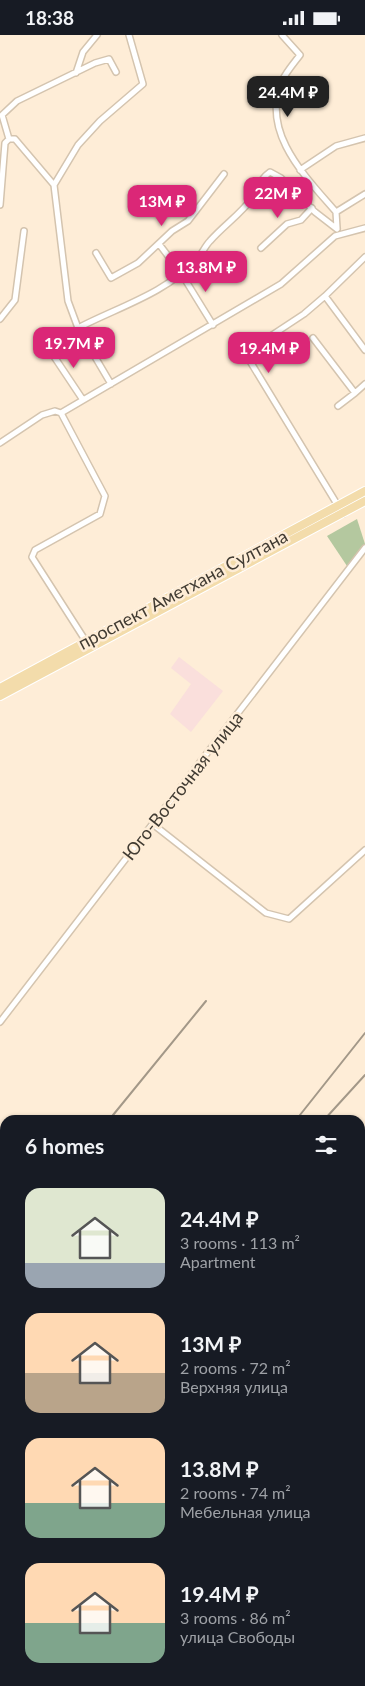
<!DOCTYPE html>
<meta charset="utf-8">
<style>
:root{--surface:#171b24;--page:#242831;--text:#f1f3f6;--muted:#9ea1a6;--accent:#db2777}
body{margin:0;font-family:Lato,sans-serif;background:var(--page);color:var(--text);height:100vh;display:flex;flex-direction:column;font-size:19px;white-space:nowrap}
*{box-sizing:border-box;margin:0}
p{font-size:16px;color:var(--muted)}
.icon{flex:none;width:28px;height:28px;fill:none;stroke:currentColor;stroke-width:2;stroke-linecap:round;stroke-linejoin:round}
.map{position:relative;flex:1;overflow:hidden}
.panel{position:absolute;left:0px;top:1080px;width:365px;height:571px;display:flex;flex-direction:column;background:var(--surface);border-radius:15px 15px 0 0;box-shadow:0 1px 4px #0004}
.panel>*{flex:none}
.price{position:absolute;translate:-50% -42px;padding:0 11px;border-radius:10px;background:var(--accent);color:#fff;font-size:16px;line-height:32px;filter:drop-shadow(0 1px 2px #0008)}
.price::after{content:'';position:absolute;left:50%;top:30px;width:15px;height:11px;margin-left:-8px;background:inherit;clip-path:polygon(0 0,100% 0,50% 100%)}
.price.selected{background:#222;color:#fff}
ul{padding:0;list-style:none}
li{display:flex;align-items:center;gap:15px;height:125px;padding:0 25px}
li span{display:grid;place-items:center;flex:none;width:140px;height:100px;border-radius:15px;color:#555}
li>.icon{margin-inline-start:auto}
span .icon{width:60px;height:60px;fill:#fffc;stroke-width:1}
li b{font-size:21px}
h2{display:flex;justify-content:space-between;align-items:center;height:60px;padding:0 25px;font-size:21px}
.status{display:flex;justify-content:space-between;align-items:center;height:35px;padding:0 25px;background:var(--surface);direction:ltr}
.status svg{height:14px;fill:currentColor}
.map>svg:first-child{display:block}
.commercial{fill:#fadfdc}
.green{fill:#b4c89f}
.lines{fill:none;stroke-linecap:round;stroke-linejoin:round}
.canal{stroke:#4dacb7;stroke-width:6}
.river{stroke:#4dacb7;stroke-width:11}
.minor-casing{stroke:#d4c4af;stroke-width:8}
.primary-casing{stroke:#fff;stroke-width:10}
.minor{stroke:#fff;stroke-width:5}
.primary{stroke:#f3dcab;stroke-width:8}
.rail{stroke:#a39888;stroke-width:2}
.labels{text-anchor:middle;stroke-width:5;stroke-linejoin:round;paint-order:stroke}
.street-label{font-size:18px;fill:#413b32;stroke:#feedd7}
</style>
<div class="status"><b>18:38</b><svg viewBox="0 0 49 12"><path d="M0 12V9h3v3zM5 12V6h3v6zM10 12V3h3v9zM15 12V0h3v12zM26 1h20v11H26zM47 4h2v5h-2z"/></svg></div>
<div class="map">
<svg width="365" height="1651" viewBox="0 0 365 1651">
<rect width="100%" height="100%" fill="#feedd7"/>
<path class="commercial" d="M179,622L223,656L191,697L170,679L191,649L171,633Z"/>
<path class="green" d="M357,484L365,509L347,531L327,501Z"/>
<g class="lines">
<path class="canal" d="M360,1364L365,1355
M189,1651L192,1646"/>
<path class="river" d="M360,1542L365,1536
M278,1651L282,1646"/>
<g class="minor-casing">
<path id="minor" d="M282,0L300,20C294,28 286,37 282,46C260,97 305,141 336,177
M76,38L83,17L97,0
M9,104L2,80L17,66L95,28L109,24L116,37
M300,135L336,111L365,103
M54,150L78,110L100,86L143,49L129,0
M0,170L5,108L9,104H15L54,150L68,266L78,293L111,349
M337,193L336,177L365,159
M159,209L181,238L213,290
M261,213L287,189L301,185L312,173
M96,218L111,243L138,228L172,196L188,186L224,139
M325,261L365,222
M0,284L15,265L24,196
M78,293C118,272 165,259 197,224C202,219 205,211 210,206C224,190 241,179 253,162C259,152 260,144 270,137L281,143L315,177L337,194
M313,303L355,358L365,349
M49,314L83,365
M338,371L355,358
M61,378L105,461L100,479L35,515L32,522L87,608
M0,408L42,380L55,376L61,378L281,249L335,201L365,193
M343,479L245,318L304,279L325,261L365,315
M154,790L266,878L289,884L365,815
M0,987L365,513
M0,1261L5,1252
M360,1321L365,1312
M360,1376L365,1368
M360,1440L365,1434
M360,1527L365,1521
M124,1651L128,1646
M259,1651L263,1646"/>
</g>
<g class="primary-casing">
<path id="primary" d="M0,653L365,456
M0,661L365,466"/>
</g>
<use href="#minor" class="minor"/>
<use href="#primary" class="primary"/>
<path class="rail" d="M109,1085L206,966
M296,1085L365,998
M324,1085L365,1040
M0,1360L5,1337
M0,1429L5,1418
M360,1599L365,1594
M360,1610L365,1605
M323,1651L327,1646"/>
</g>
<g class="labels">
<g class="street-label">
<text transform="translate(183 555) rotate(-28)" y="6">проспект Аметхана Султана</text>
<text transform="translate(183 751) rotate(-52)" y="6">Юго-Восточная улица</text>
</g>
</g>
</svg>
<b class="price selected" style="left:288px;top:83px">24.4M ₽</b>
<b class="price" style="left:278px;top:184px">22M ₽</b>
<b class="price" style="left:162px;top:192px">13M ₽</b>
<b class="price" style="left:206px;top:258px">13.8M ₽</b>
<b class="price" style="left:74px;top:334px">19.7M ₽</b>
<b class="price" style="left:269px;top:339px">19.4M ₽</b>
<section class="panel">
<h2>6 homes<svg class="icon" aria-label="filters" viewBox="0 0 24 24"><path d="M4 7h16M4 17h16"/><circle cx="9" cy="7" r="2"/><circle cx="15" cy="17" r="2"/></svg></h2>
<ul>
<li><span style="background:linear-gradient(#dfe7d0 75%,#9aa5b1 0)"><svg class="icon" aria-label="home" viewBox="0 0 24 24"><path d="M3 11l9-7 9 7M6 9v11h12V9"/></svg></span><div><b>24.4M ₽</b><p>3 rooms · 113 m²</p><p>Apartment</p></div></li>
<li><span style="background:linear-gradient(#ffd9b3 60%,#b9a48a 0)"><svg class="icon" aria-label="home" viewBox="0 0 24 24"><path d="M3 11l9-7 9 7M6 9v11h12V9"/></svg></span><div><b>13M ₽</b><p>2 rooms · 72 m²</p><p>Верхняя улица</p></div></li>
<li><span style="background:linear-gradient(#ffd9b3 65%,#7fa58c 0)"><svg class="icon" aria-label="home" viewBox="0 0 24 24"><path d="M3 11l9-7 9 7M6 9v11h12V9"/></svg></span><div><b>13.8M ₽</b><p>2 rooms · 74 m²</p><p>Мебельная улица</p></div></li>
<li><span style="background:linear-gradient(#ffd9b3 60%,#7fa58c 0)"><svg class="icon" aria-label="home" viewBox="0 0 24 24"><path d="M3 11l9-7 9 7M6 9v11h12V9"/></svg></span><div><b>19.4M ₽</b><p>3 rooms · 86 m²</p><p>улица Свободы</p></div></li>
</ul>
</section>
</div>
